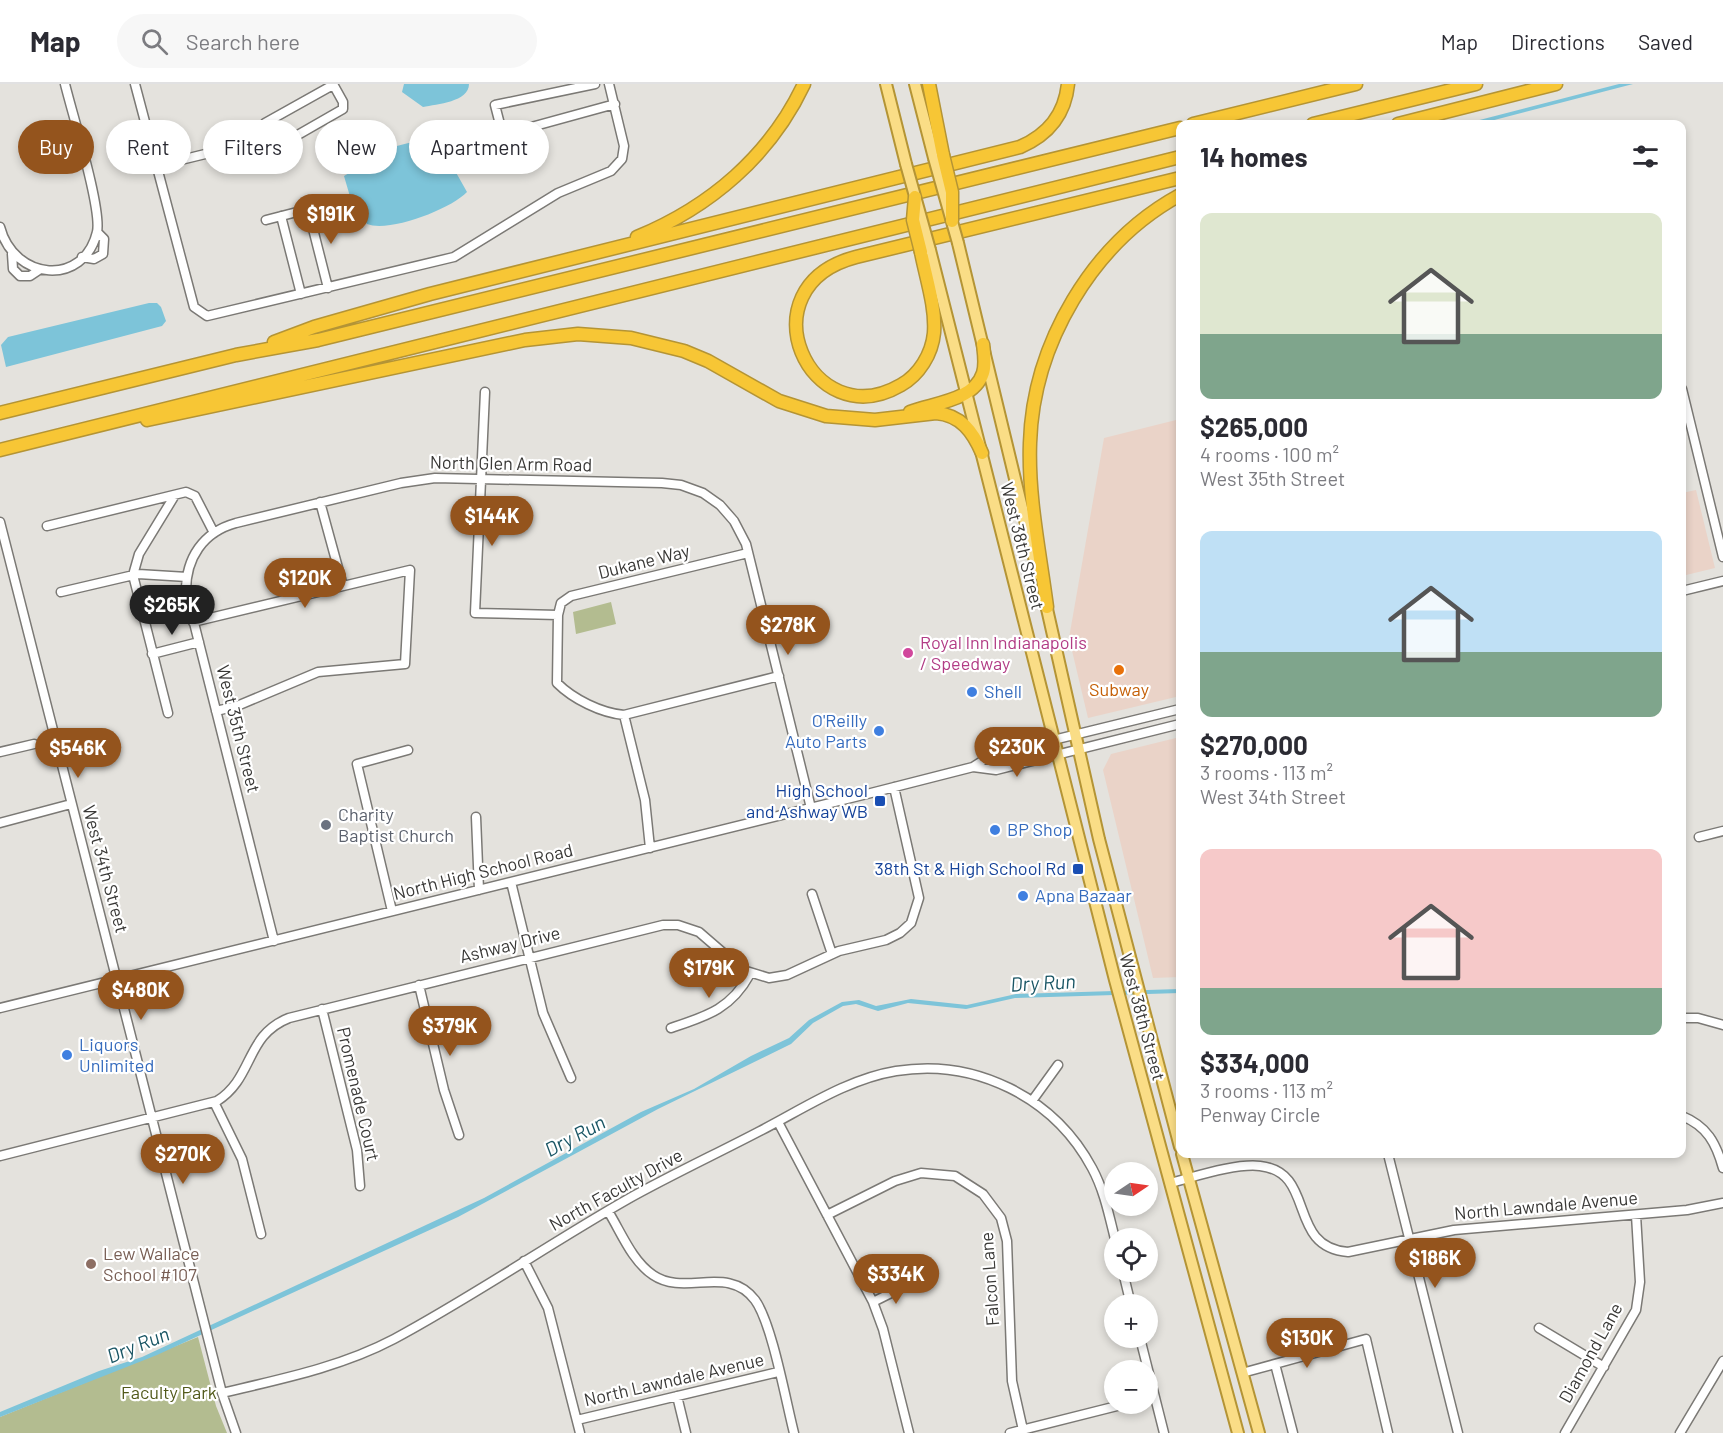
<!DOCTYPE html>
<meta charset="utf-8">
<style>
:root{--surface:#fff;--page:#f7f7f7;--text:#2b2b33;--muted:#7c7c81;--line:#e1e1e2;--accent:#94541d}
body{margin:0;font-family:Barlow,sans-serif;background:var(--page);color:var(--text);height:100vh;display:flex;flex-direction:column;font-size:22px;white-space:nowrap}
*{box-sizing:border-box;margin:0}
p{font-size:20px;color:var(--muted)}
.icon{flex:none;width:33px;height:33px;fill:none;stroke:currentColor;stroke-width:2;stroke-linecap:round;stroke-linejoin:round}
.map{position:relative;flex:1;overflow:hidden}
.side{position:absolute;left:1176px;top:36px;width:510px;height:1038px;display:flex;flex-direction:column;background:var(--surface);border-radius:12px;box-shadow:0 3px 9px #0003}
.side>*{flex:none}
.hud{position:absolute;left:18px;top:36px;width:570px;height:54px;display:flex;gap:12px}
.needle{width:39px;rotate:77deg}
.tools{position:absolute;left:1104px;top:1078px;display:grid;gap:12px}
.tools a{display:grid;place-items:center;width:54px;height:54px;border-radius:50%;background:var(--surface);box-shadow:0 3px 9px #0003;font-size:30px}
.price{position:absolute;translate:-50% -51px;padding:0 14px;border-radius:21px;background:var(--accent);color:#fff;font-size:20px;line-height:39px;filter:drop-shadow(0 2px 3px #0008)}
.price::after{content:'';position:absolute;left:50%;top:36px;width:18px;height:14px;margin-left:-9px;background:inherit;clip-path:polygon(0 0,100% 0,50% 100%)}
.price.on{background:#222;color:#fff}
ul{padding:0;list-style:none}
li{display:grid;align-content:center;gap:12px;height:318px;padding:0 24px}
li span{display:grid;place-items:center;height:186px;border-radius:12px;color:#555}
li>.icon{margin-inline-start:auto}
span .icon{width:108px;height:108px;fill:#fffc;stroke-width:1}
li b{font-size:26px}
h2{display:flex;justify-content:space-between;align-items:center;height:72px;padding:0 24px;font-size:26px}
.pill{padding:0 21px;border-radius:27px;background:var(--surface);box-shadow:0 3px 9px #0003;font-size:21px;line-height:54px}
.pill.on{background:var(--accent);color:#fff}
header{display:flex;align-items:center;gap:36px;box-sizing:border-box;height:84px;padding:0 30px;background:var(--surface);border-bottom:2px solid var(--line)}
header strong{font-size:28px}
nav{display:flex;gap:33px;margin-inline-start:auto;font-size:21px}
.search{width:420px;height:54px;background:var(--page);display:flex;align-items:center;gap:15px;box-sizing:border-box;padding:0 21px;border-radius:33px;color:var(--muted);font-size:22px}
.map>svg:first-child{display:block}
.commercial{fill:#ead3c8}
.green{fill:#b3bc90}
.water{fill:#7dc4d9}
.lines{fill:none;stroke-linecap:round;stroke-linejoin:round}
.minor-casing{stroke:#7b7975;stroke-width:11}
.major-casing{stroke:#b49435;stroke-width:14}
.highway-casing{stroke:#b49435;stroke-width:15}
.minor{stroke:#fff;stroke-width:8}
.major{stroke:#fadd86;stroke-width:10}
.highway{stroke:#f7c635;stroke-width:12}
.major-bridge-casing{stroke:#b49435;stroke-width:14;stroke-linecap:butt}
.highway-bridge-casing{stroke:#b49435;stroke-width:15;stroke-linecap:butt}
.major-bridge{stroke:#fadd86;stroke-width:10}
.highway-bridge{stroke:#f7c635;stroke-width:12}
.hotel-dot{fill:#d1479c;stroke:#fff;stroke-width:2}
.food-dot{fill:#e8710a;stroke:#fff;stroke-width:2}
.shop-dot{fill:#3f7fe0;stroke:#fff;stroke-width:2}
.transit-dot{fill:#1a4fb4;stroke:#fff;stroke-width:2}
.worship-dot{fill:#6b7280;stroke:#fff;stroke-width:2}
.education-dot{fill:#8d6e63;stroke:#fff;stroke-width:2}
.labels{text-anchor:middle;stroke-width:4.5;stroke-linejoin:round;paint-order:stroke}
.street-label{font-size:18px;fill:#393836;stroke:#fff}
.hotel-label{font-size:18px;fill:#b23c85;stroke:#fff;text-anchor:start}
.food-label{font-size:18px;fill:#c56008;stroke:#fff}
.shop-label{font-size:18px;fill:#366cbe;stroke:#fff;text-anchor:start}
.transit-label{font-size:18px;fill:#164399;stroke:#fff;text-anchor:end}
.worship-label{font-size:18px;fill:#5b616d;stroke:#fff;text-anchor:start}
.education-label{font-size:18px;fill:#785e54;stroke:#fff;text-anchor:start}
.park-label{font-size:18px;fill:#525a1b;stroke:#fff}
.water-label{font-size:20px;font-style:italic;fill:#195564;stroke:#fff}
</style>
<header>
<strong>Map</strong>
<div class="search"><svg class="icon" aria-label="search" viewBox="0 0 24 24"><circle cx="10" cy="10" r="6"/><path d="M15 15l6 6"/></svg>Search here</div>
<nav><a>Map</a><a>Directions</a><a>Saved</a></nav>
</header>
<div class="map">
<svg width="1723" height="1349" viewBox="0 0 1723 1349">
<rect width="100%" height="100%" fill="#e4e2dd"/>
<path class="commercial" d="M1180,335V612L1088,634L1069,554L1104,354Z
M1696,406L1715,484L1682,492V409Z
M1180,653V893L1153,894L1103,686L1111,670Z"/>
<path class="green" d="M611,518L616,540L576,550L573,528Z
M198,1253L216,1322L227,1349H0V1333Z"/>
<path class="water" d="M404,0H469C469,18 437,20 423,23L402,8Z
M1619,0H1633L1479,40H1464Z
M420,56L437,62L445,69L467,108C451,125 389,149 367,140L351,116L344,92L393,63Z
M149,219H157L161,223L166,237L162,242L6,283L1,261L8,253Z
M1180,905V909L1015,914L966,925L908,919L878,927L856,920L843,922L813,939L791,960L658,1025L458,1133L157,1271L0,1333V1328L99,1287L142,1273L484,1114L641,1028L694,1005L751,972L789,954L809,936L842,918L859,916L876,922L911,915L967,921L1016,910Z"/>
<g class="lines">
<g class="minor-casing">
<path id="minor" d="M135,0L194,223L207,232L454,173L558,109L611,87L622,75L624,62L609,0
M502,51L615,20
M248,65L265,39L333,1
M510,79L495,21L595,0
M156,82L230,64L259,66L275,64L343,25V18L333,0
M308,125L328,204
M281,132L301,210
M266,136L328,120
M0,143C14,197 84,203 97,148C102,125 72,29 65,0
M12,170L13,185L20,192H30L39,186
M82,173L94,175L103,170L104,155L97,148
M1682,305L1723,473
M485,308L475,529L558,531L557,599C573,615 601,629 624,631L645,716L650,764
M320,418L343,502
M0,438L222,1309L236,1349
M47,442L186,408L195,412L214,449
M1682,507L1723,497
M61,508L138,490L187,493
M558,531L561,519L571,512L748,469
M193,538L410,486L405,580L318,588L237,622L216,627
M152,570L199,558
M168,629L133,491L139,470L175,411
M624,631L779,592
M0,668L34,660
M973,683L996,686L1180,640
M476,733L479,806
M0,739L71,720
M1699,753L1723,747
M511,798L543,929L571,994
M812,810L832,870
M392,827L357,680L408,666
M274,857L186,507C186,474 203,448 236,439L401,399L435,394L662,399L681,401L703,409L720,421L734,437L746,460L811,724
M419,901L444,1006L459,1051
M0,924L871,709L973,683L992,671L1180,625
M322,925L357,1066L360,1102
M1682,934H1698L1723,941
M671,944C707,932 731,925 750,890
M1032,1017L1058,981
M214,1018L242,1075L261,1150
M1682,1032C1707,1042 1716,1059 1723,1084
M778,1038L873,1218L883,1245L909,1349
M1388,1070L1458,1349
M0,1072L217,1017C254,994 245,951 289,934L663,841H678L699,848L743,886L769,894L787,891L839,867L886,856L900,849L911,839L919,814L894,703
M1170,1099C1194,1093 1236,1079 1260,1082C1317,1088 1286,1163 1348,1168L1454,1146L1687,1126L1723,1119
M608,1127C621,1148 632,1177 653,1191C685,1213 728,1180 755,1216C772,1239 786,1318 794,1349
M827,1131L895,1097L921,1089L955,1092L983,1110L1001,1134L1007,1157L1012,1297L1023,1346
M524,1177L548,1224L580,1349
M1123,1188L1131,1221
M873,1218L907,1201
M1539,1244L1604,1283
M1140,1254L1164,1349
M1275,1280L1293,1349
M1242,1289L1366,1255L1388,1349
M222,1309C281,1295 341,1283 394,1255C474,1212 549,1160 628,1115C671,1091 716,1070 760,1047C803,1025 847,995 896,987C975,974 1054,1013 1092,1084C1104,1106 1109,1131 1115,1155
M677,1312L686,1349
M577,1336L778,1288
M1010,1349L1125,1320
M1565,1349L1636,1226L1640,1198L1636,1131
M1680,1349L1723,1277"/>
</g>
<g class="major-casing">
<path id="major" d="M886,0L906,80
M915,0L934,74
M958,159L1038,490
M930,166L1115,896L1238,1349
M1045,516L1099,755L1180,1063
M1182,1070L1259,1349"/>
</g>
<g class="highway-casing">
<path id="highway" d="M929,0L943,71
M1193,40L1356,0
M1313,40L1476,0
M1398,40L1556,0
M637,153C710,123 770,72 804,0
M921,168C926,194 936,223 934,249C932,270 919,291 901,301C810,354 742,203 856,173L1180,94
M274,258L314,243L430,210L1020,63C1048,51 1065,30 1068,0
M910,328C933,319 974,317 983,289C986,280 984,269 983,260
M0,329L236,271L318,256L1180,44
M147,336L525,256L578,250L631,254L684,267L708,277L779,317L826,332L875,336L936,329C961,331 973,348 982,369
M0,366L1180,73
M1047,523C1040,469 1028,413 1030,359C1033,260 1092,159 1180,111"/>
</g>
<use href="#minor" class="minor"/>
<use href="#major" class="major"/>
<use href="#highway" class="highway"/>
<g class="major-bridge-casing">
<path id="major-bridge" d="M934,74L958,159
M906,80L930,166"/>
</g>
<g class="highway-bridge-casing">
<path id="highway-bridge" d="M943,71L952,108V137
M915,113L913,136L921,168"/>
</g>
<use href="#major-bridge" class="major-bridge"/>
<use href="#highway-bridge" class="highway-bridge"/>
</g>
<circle class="hotel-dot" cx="908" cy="569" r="6"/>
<circle class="food-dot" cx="1119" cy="586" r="6"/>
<g class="shop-dot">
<circle cx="972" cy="608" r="6"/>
<circle cx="879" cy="647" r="6"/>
<circle cx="995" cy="746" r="6"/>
<circle cx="1023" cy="812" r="6"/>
<circle cx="67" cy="971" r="6"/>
</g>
<g class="transit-dot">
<rect x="874" y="711" width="12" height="12" rx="3"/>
<rect x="1072" y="779" width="12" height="12" rx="3"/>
</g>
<circle class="worship-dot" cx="326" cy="741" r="6"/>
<circle class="education-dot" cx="91" cy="1180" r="6"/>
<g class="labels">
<g class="street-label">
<text transform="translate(511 380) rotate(1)" y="6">North Glen Arm Road</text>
<text transform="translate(1022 462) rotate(76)" y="6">West 38th Street</text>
<text transform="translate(644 478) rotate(-14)" y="6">Dukane Way</text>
<text transform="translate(238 645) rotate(76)" y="6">West 35th Street</text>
<text transform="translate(105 785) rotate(75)" y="6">West 34th Street</text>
<text transform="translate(483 788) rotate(-14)" y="6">North High School Road</text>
<text transform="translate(510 861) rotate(-14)" y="6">Ashway Drive</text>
<text transform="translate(1142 933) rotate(75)" y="6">West 38th Street</text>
<text transform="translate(358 1010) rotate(77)" y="6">Promenade Court</text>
<text transform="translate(616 1106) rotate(-29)" y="6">North Faculty Drive</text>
<text transform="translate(1546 1122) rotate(-5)" y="6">North Lawndale Avenue</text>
<text transform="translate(990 1195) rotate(-94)" y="6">Falcon Lane</text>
<text transform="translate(1591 1269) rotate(-61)" y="6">Diamond Lane</text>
<text transform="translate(674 1296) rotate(-13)" y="6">North Lawndale Avenue</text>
</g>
<g class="hotel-label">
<text x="920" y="565">Royal Inn Indianapolis<tspan x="920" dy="21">/ Speedway</tspan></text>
</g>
<g class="food-label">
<text x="1119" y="612">Subway</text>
</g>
<g class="shop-label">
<text x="984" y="614">Shell</text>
<text x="867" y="643" text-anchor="end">O'Reilly<tspan x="867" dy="21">Auto Parts</tspan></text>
<text x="1007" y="752">BP Shop</text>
<text x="1035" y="818">Apna Bazaar</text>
<text x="79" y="967">Liquors<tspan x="79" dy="21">Unlimited</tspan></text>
</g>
<g class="transit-label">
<text x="868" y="713">High School<tspan x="868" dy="21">and Ashway WB</tspan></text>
<text x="1066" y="791">38th St &amp; High School Rd</text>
</g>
<g class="worship-label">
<text x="338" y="737">Charity<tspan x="338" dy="21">Baptist Church</tspan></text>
</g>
<g class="education-label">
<text x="103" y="1176">Lew Wallace<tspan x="103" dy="21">School #107</tspan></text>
</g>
<g class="park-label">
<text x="169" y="1315">Faculty Park</text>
</g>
<g class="water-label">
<text transform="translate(1043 899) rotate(-3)" y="7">Dry Run</text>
<text transform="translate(575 1052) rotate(-28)" y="7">Dry Run</text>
<text transform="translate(138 1261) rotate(-22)" y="7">Dry Run</text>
</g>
</g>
</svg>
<div class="tools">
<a><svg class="needle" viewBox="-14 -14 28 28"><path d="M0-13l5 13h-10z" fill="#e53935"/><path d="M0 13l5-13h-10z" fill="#7c7c81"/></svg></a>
<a><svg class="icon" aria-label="locate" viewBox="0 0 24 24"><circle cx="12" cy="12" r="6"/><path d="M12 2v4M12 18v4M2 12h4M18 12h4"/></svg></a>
<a>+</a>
<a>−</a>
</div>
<b class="price" style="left:331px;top:161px">$191K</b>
<b class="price" style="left:492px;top:463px">$144K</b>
<b class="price" style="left:305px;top:525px">$120K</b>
<b class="price on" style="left:172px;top:552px">$265K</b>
<b class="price" style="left:788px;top:572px">$278K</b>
<b class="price" style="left:1017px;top:694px">$230K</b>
<b class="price" style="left:78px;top:695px">$546K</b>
<b class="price" style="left:709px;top:915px">$179K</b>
<b class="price" style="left:141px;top:937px">$480K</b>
<b class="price" style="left:450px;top:973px">$379K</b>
<b class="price" style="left:183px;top:1101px">$270K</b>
<b class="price" style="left:1435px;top:1205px">$186K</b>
<b class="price" style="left:896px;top:1221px">$334K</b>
<b class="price" style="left:1307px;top:1285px">$130K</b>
<div class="hud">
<a class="pill on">Buy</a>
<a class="pill">Rent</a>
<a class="pill">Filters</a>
<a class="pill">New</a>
<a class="pill">Apartment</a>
</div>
<section class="side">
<h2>14 homes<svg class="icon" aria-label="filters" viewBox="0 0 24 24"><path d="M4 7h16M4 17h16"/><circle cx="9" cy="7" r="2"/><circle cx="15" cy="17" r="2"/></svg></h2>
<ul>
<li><span style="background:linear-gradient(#dfe7d0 65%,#7fa58c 0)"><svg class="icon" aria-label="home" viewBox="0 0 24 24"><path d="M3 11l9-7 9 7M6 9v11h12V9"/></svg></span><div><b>$265,000</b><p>4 rooms · 100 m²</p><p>West 35th Street</p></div></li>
<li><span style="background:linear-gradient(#bfe0f5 65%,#7fa58c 0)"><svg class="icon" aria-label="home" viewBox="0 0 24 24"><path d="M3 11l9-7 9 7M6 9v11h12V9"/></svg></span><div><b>$270,000</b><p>3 rooms · 113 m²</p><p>West 34th Street</p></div></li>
<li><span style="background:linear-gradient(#f6c9c9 75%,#7fa58c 0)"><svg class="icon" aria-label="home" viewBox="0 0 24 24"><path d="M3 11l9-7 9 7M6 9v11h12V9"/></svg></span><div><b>$334,000</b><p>3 rooms · 113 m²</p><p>Penway Circle</p></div></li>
</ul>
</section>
</div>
